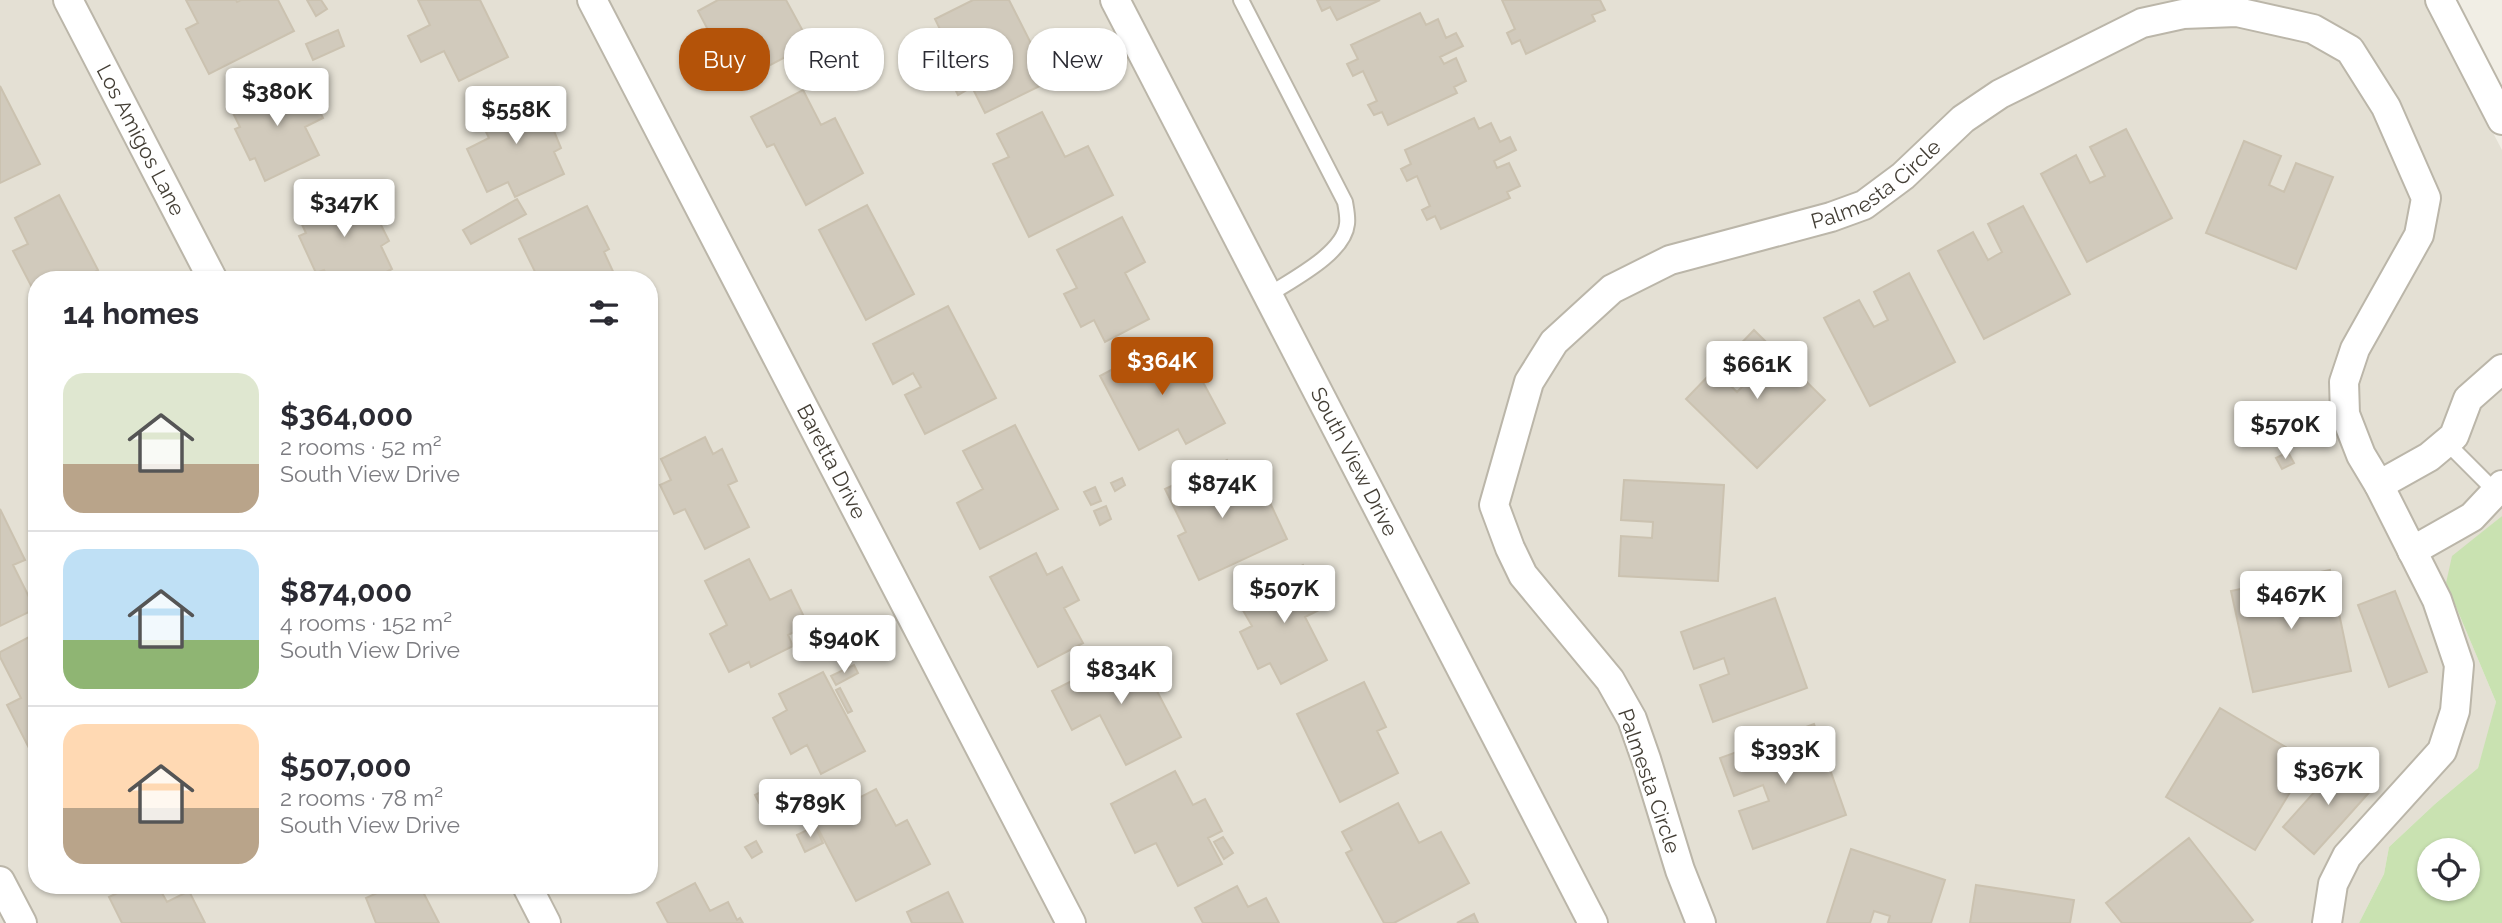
<!DOCTYPE html>
<meta charset="utf-8">
<style>
:root{--surface:#fff;--page:#f2f2f3;--text:#2b2b33;--muted:#7c7c81;--line:#e1e1e2;--accent:#b45309}
body{margin:0;font-family:Raleway,sans-serif;background:var(--page);color:var(--text);height:100vh;display:flex;flex-direction:column;font-size:26px;white-space:nowrap}
*{box-sizing:border-box;margin:0}
p{font-size:23px;color:var(--muted)}
.icon{flex:none;width:38px;height:38px;fill:none;stroke:currentColor;stroke-width:2;stroke-linecap:round;stroke-linejoin:round}
.map{position:relative;flex:1;overflow:hidden}
.details{position:absolute;left:28px;top:271px;width:630px;height:623px;display:flex;flex-direction:column;background:var(--surface);border-radius:28px;box-shadow:0 2px 5px #0004}
.details>*{flex:none}
.top-card{position:absolute;left:679px;top:28px;width:665px;height:63px;display:flex;gap:14px}
.tools{position:absolute;left:2417px;top:838px;display:grid;gap:14px}
.tools a{display:grid;place-items:center;width:63px;height:63px;border-radius:50%;background:var(--surface);box-shadow:0 2px 5px #0004;font-size:35px}
.price{position:absolute;translate:-50% -60px;padding:0 16px;border-radius:7px;background:#fff;color:#222;font-size:23px;line-height:46px;filter:drop-shadow(0 2px 4px #0008)}
.price::after{content:'';position:absolute;left:50%;top:42px;width:21px;height:16px;margin-left:-10px;background:inherit;clip-path:polygon(0 0,100% 0,50% 100%)}
.price.active{background:var(--accent);color:#fff}
ul{padding:0;list-style:none}
li{display:flex;align-items:center;gap:21px;height:175px;padding:0 35px}
li+li{border-top:2px solid var(--line)}
li span{display:grid;place-items:center;flex:none;width:196px;height:140px;border-radius:21px;color:#555}
li>.icon{margin-inline-start:auto}
span .icon{width:84px;height:84px;fill:#fffc;stroke-width:1}
li b{font-size:30px}
h2{display:flex;justify-content:space-between;align-items:center;height:84px;padding:0 35px;font-size:30px}
.pill{padding:0 24px;border-radius:28px;background:var(--surface);box-shadow:0 2px 5px #0004;font-size:24px;line-height:63px}
.pill.active{background:var(--accent);color:#fff}
.map>svg:first-child{display:block}
.residential{fill:#e4e0d4;fill-rule:evenodd}
.green{fill:#c9e2b1;fill-rule:evenodd}
.building{fill:#d1cabc;stroke:#cbc2b0;stroke-width:2}
.lines{fill:none;stroke-linecap:round;stroke-linejoin:round}
.service-casing{stroke:#bbb6a9;stroke-width:18}
.minor-casing{stroke:#bbb6a9;stroke-width:32}
.service{stroke:#fff;stroke-width:14}
.minor{stroke:#fff;stroke-width:28}
.labels{text-anchor:middle;stroke-width:5;stroke-linejoin:round;paint-order:stroke}
.street-label{font-size:21px;fill:#433e35;stroke:#fff}
</style>
<div class="map">
<svg width="2502" height="923" viewBox="0 0 2502 923">
<rect width="100%" height="100%" fill="#f1eee5"/>
<path class="residential" d="M0,0H2424L2502,150V516L2478,536L2446,583L2496,702L2493,719L2478,768L2435,804L2389,847L2384,874L2359,923H0ZM37,280H649V886H37Z"/>
<path class="green" d="M2502,516V923H2359L2384,874L2389,847L2435,804L2478,768L2496,702L2446,583L2452,556ZM2429,850H2468V889H2429Z"/>
<path class="building" d="M186,0H236L237,2L241,0H278L294,31L209,74L186,29L198,23Z
M307,0H321L327,9L316,16Z
M418,0H480L508,57L459,81L444,51L421,62L408,36L430,25Z
M718,0H786L810,44L736,83L698,11Z
M973,0H1009L1050,81L985,113L972,87L958,95L942,62L953,56L935,19Z
M1317,0H1380L1337,20L1330,7L1322,11Z
M1502,0H1600L1605,10L1592,15L1595,21L1526,54L1520,40L1512,44L1507,33L1515,29Z
M1420,13L1426,25L1438,19L1446,38L1456,33L1463,46L1440,57L1444,64L1456,58L1466,81L1454,87L1457,93L1388,125L1382,112L1374,115L1368,105L1377,101L1363,71L1353,76L1347,64L1358,59L1351,45Z
M338,30L344,46L313,60L306,44Z
M868,48L875,60L863,67L856,55Z
M282,80L291,97L309,89L323,118L305,127L319,155L265,181L255,158L250,160L235,129L240,127L229,105Z
M0,86L40,164L0,183Z
M525,88L539,118L547,114L561,148L554,152L564,174L515,197L508,182L487,192L467,149L489,138L476,111Z
M803,90L821,125L835,118L863,173L806,205L774,144L767,147L751,117Z
M1042,112L1065,157L1088,146L1113,195L1029,237L993,164L1009,157L997,134Z
M1474,118L1479,129L1491,123L1500,142L1510,137L1516,150L1494,161L1497,168L1509,163L1520,186L1507,192L1510,198L1441,229L1435,216L1427,220L1422,210L1430,206L1417,176L1407,181L1401,169L1411,164L1405,150Z
M2126,129L2172,218L2087,262L2041,174L2076,155L2090,183L2105,176L2090,147Z
M2244,141L2281,156L2269,185L2284,192L2296,163L2333,177L2296,269L2206,233Z
M352,188L365,215L374,211L389,241L381,246L392,269L371,280H330L324,270L316,273L299,236L306,233L297,214Z
M59,195L98,270L80,280H37V297L13,251L28,244L15,218Z
M517,199L526,214L471,244L463,230Z
M867,205L914,294L866,320L819,230Z
M587,206L609,249L604,252L617,280H539L519,239Z
M2023,206L2070,294L1984,339L1938,251L1973,232L1988,260L2002,252L1988,224Z
M1122,217L1145,262L1125,273L1149,319L1105,342L1094,320L1081,327L1064,294L1077,288L1057,250Z
M1909,273L1955,362L1870,406L1824,318L1859,300L1874,327L1888,320L1874,292Z
M948,306L996,398L925,434L905,395L921,387L913,373L893,384L873,344Z
M1754,330L1825,400L1757,468L1686,399L1714,370L1737,392L1748,381L1726,359Z
M1169,339L1183,365L1191,360L1225,423L1186,444L1178,429L1139,450L1100,376Z
M1015,425L1058,509L980,549L957,503L983,489L963,451Z
M705,437L713,454L722,449L737,481L728,485L749,527L705,549L685,509L674,514L660,485L671,480L661,459Z
M2288,452L2294,463L2282,469L2276,458Z
M1227,460L1246,501L1265,492L1287,539L1199,580L1178,536L1186,532L1165,489Z
M1122,478L1125,485L1115,491L1111,483Z
M1624,480L1724,485L1718,581L1619,576L1621,536L1652,538L1653,522L1621,520Z
M1095,487L1101,501L1091,505L1084,492Z
M1106,506L1111,519L1100,525L1094,511Z
M0,509L25,560L13,565L35,609L0,626Z
M1036,553L1047,575L1062,567L1079,600L1064,608L1083,643L1038,667L990,577Z
M749,559L770,600L791,590L808,625L788,635L793,646L751,667L749,662L729,672L710,634L727,625L705,581Z
M1303,565L1325,607L1305,617L1327,660L1281,684L1270,663L1258,669L1240,632L1252,626L1237,600Z
M2330,570L2351,671L2253,692L2231,591Z
M2395,591L2427,672L2389,687L2358,605Z
M1775,598L1807,688L1713,722L1700,685L1729,674L1724,658L1694,669L1681,632Z
M37,633V749L31,752L7,705L21,698L0,657V652Z
M1135,649L1181,737L1126,765L1100,715L1072,730L1052,691Z
M854,665L858,673L836,685L831,676Z
M823,672L865,751L821,774L807,745L791,754L773,718L787,710L779,694Z
M1364,682L1386,727L1377,731L1398,773L1340,802L1297,714Z
M840,688L852,711L848,713L836,690Z
M2220,708L2309,761L2255,850L2166,797Z
M1814,724L1846,815L1753,849L1739,811L1769,801L1763,785L1734,796L1720,758Z
M2343,760L2374,787L2314,854L2283,827Z
M1175,771L1193,805L1205,799L1222,831L1208,838L1222,864L1178,886L1156,843L1135,853L1111,804Z
M774,785L779,794L759,803L755,795Z
M876,789L896,826L907,820L930,864L856,901L814,821Z
M1398,803L1419,843L1441,832L1469,883L1394,923H1384L1346,853L1352,850L1342,832Z
M815,826L823,843L805,852L797,835Z
M1223,837L1233,853L1224,859L1214,842Z
M2189,838L2253,920L2249,923H2122L2106,903Z
M756,841L762,852L752,858L745,847Z
M1851,849L1945,880L1931,923H1888L1890,916L1874,911L1870,923H1827Z
M695,883L710,911L728,902L737,920L740,918L743,923H668L657,903Z
M1976,885L2074,900L2070,923H1970Z
M132,886H158L167,902L189,891L205,923H122L109,897Z
M392,886H420L439,923H376L366,898Z
M1237,886L1248,907L1266,898L1279,923H1203L1195,908Z
M948,892L963,923H912L907,912Z
M1474,914L1478,923H1457Z"/>
<g class="lines">
<g class="service-casing">
<path id="service" d="M1241,0L1345,202C1346,208 1348,217 1347,224C1344,254 1291,280 1267,296
M2446,442L2497,493"/>
</g>
<g class="minor-casing">
<g id="minor">
<path id="s1" d="M68,0L213,280"/>
<path id="s2" d="M592,0L1071,923"/>
<path id="s3" d="M1115,0L1593,923"/>
<path d="M2440,0L2502,120"/>
<path d="M2379,485L2429,457L2454,436L2468,399L2502,369"/>
<path d="M2412,551L2472,517L2502,485"/>
<path d="M0,881L22,923"/>
<path d="M527,886L546,923"/>
<path id="s4" d="M1701,923L1680,870L1646,759L1632,719L1610,680L1523,575L1510,548L1494,505L1529,382L1554,342L1612,289L1670,260L1831,217L1864,205L1903,176L1963,119L2000,94L2142,23L2183,14L2237,12L2313,29L2350,50L2386,107L2426,198L2419,235L2355,349L2344,382L2345,414L2361,455L2379,485L2437,600L2459,665L2455,711L2442,751L2347,856L2333,884L2327,923"/>
</g>
</g>
<use href="#service" class="service"/>
<use href="#minor" class="minor"/>
</g>
<g class="labels">
<g class="street-label">
<text dy="7" stroke="none"><textPath href="#s1" startOffset="158">Los Amigos Lane</textPath></text>
<text dy="7" stroke="none"><textPath href="#s4" startOffset="1013">Palmesta Circle</textPath></text>
<text dy="7" stroke="none"><textPath href="#s2" startOffset="520">Baretta Drive</textPath></text>
<text dy="7" stroke="none"><textPath href="#s3" startOffset="520">South View Drive</textPath></text>
<text transform="translate(1649 781) rotate(71)" y="7">Palmesta Circle</text>
</g>
</g>
</svg>
<div class="tools">
<a><svg class="icon" aria-label="locate" viewBox="0 0 24 24"><circle cx="12" cy="12" r="6"/><path d="M12 2v4M12 18v4M2 12h4M18 12h4"/></svg></a>
</div>
<b class="price" style="left:277px;top:128px">$380K</b>
<b class="price" style="left:516px;top:146px">$558K</b>
<b class="price" style="left:344px;top:239px">$347K</b>
<b class="price active" style="left:1162px;top:397px">$364K</b>
<b class="price" style="left:1757px;top:401px">$661K</b>
<b class="price" style="left:2285px;top:461px">$570K</b>
<b class="price" style="left:1222px;top:520px">$874K</b>
<b class="price" style="left:1284px;top:625px">$507K</b>
<b class="price" style="left:2291px;top:631px">$467K</b>
<b class="price" style="left:844px;top:675px">$940K</b>
<b class="price" style="left:1121px;top:706px">$834K</b>
<b class="price" style="left:1785px;top:786px">$393K</b>
<b class="price" style="left:2328px;top:807px">$367K</b>
<b class="price" style="left:810px;top:839px">$789K</b>
<div class="top-card">
<a class="pill active">Buy</a>
<a class="pill">Rent</a>
<a class="pill">Filters</a>
<a class="pill">New</a>
</div>
<section class="details">
<h2>14 homes<svg class="icon" aria-label="filters" viewBox="0 0 24 24"><path d="M4 7h16M4 17h16"/><circle cx="9" cy="7" r="2"/><circle cx="15" cy="17" r="2"/></svg></h2>
<ul>
<li><span style="background:linear-gradient(#dfe7d0 65%,#b9a48a 0)"><svg class="icon" aria-label="home" viewBox="0 0 24 24"><path d="M3 11l9-7 9 7M6 9v11h12V9"/></svg></span><div><b>$364,000</b><p>2 rooms · 52 m²</p><p>South View Drive</p></div></li>
<li><span style="background:linear-gradient(#bfe0f5 65%,#8fb573 0)"><svg class="icon" aria-label="home" viewBox="0 0 24 24"><path d="M3 11l9-7 9 7M6 9v11h12V9"/></svg></span><div><b>$874,000</b><p>4 rooms · 152 m²</p><p>South View Drive</p></div></li>
<li><span style="background:linear-gradient(#ffd9b3 60%,#b9a48a 0)"><svg class="icon" aria-label="home" viewBox="0 0 24 24"><path d="M3 11l9-7 9 7M6 9v11h12V9"/></svg></span><div><b>$507,000</b><p>2 rooms · 78 m²</p><p>South View Drive</p></div></li>
</ul>
</section>
</div>
